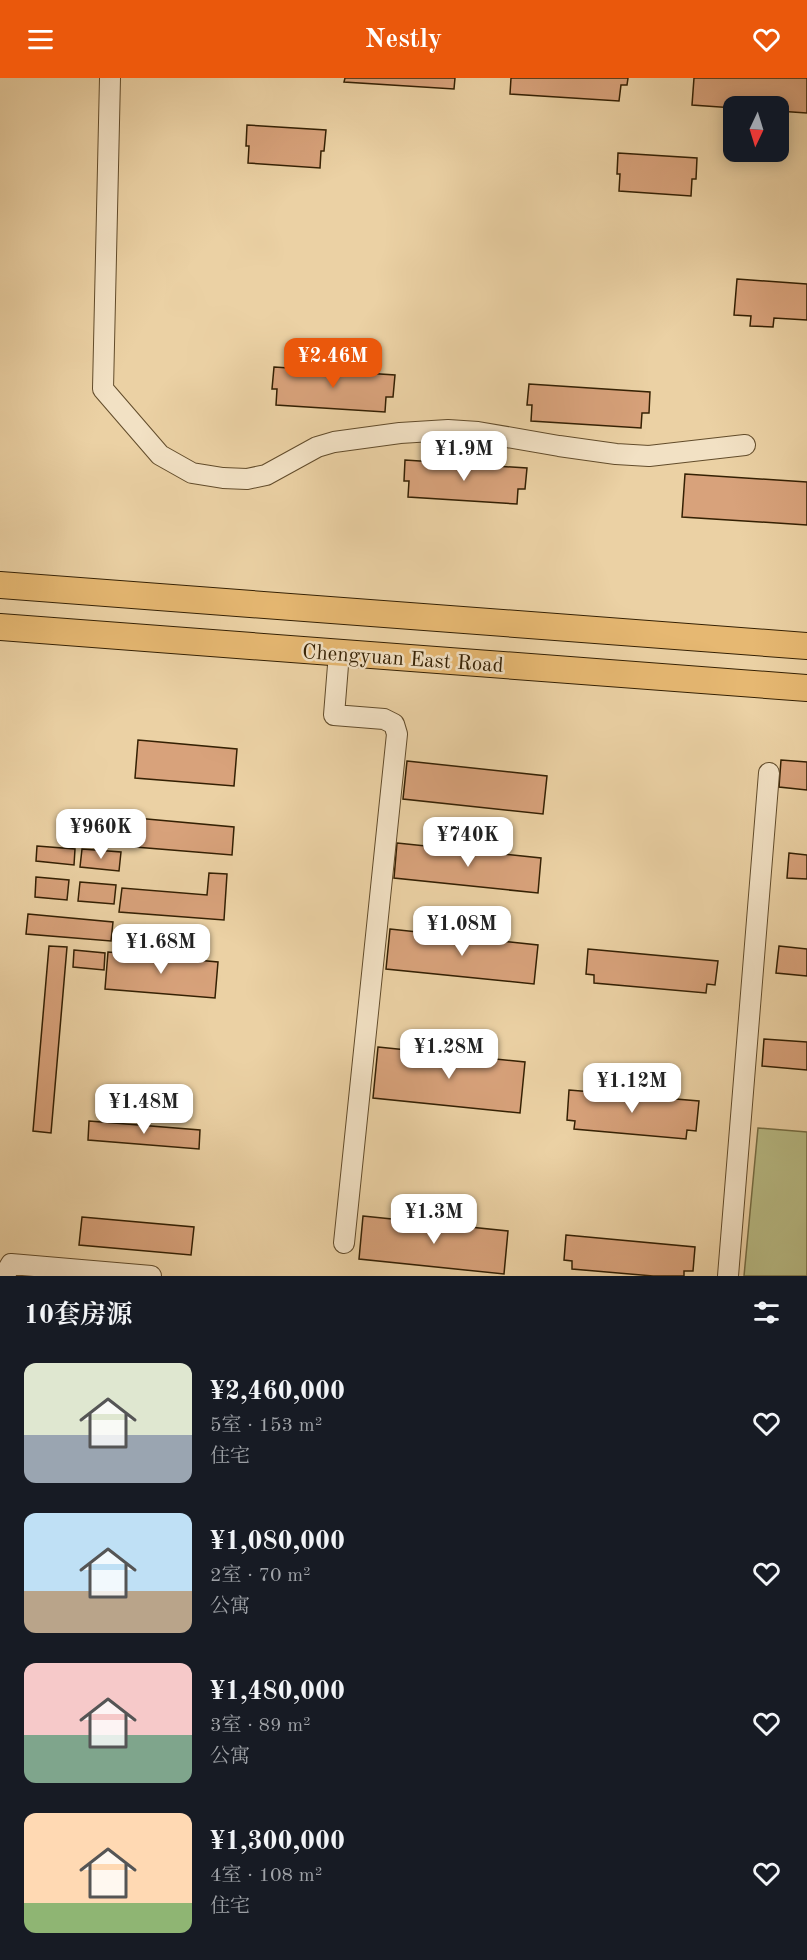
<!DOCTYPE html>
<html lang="zh">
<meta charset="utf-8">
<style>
:root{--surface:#171b24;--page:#242831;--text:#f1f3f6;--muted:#9ea1a6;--accent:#ea580c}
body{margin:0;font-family:"Old Standard TT","Noto Serif SC",serif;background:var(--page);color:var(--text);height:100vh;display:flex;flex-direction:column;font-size:22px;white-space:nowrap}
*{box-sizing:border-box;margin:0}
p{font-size:20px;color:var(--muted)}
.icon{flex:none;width:33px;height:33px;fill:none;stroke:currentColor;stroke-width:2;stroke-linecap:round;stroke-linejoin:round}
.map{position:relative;height:1198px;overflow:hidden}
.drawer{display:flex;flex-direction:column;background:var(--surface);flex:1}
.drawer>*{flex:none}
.needle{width:39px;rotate:184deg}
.tools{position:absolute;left:723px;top:18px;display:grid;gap:12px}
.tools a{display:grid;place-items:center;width:66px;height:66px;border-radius:12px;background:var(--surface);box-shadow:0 3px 15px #0003;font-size:30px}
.price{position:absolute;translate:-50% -51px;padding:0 14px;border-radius:12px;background:#fff;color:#222;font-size:20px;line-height:39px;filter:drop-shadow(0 2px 3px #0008)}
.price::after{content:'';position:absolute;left:50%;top:36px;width:18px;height:14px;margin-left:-9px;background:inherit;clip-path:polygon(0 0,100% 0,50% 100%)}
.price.on{background:var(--accent);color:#fff}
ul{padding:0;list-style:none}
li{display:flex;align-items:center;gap:18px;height:150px;padding:0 24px}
li span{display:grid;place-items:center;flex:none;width:168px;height:120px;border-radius:12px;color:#555}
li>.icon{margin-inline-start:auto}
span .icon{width:72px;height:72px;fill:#fffc;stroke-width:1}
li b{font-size:26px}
h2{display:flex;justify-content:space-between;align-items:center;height:72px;padding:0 24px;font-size:26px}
header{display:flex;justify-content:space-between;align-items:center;height:78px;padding:0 24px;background:var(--accent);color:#fff;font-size:27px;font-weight:700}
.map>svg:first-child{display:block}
.green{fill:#b8bb85;stroke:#766e44;stroke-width:1.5}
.building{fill:#d8a27b;stroke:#342003;stroke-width:1.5}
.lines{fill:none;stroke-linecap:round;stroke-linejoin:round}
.minor-casing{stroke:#624c2b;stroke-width:22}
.major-casing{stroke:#342003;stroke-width:28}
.minor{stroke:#f2e1c4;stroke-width:20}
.major{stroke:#e6b872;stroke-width:26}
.labels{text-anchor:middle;stroke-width:5;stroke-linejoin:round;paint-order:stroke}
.street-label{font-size:21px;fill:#342003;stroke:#f2e1c4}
</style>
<header><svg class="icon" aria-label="menu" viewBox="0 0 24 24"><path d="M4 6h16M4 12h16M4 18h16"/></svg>Nestly<svg class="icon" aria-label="heart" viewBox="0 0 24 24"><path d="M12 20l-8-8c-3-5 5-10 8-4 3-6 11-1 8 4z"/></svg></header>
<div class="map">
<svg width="807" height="1198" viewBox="0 0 807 1198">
<rect width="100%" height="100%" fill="#ebd1a4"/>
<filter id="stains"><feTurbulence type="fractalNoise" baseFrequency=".00333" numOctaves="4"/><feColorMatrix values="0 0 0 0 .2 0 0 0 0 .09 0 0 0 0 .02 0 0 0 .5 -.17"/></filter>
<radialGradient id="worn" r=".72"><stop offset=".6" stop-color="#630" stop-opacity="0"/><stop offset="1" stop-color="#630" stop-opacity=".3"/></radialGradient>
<path class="green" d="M758,1050L807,1054V1198H744Z"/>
<path class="building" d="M345,0H455L454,11L344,4Z
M511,0H628L627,7H621L619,23L510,16Z
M694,0H807V35L778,33V28H734V30L692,27Z
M247,47L326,52L324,73H321L320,90L248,85L249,68H246Z
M618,75L697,80L696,101H692L691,118L619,113L620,96H617Z
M737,201L807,206V242L774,240L773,249L750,248L751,238L734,237Z
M274,289L395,297L393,319H386L385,334L276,327L277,311H272Z
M529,306L650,314L649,335H642L641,350L531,343L532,327H527Z
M405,382L527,390L525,411H518L517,426L408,419L409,403H404Z
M685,396L807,404V447L682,439Z
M138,662L237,671L234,708L135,700Z
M781,682L807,684V712L779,709Z
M407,683L547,698L543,736L403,721Z
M125,739L234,749L232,777L123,768Z
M397,765L541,780L538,815L394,800Z
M37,768L75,771L74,787L36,783Z
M82,771L121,774L119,793L80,789Z
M789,775L807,777V801L787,800Z
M209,795L227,796L224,842L119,834L122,810L207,817Z
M36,799L69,802L67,822L35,819Z
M80,804L116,807L114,826L78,823Z
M28,836L113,844L111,863L26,856Z
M390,851L538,867L534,906L386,891Z
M49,868L67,869L51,1055L33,1053Z
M779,868L807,871V898L776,895Z
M588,871L718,883L715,907L707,906L706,915L594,905V897L586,896Z
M74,872L105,875L104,892L73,889Z
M108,874L218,884L215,920L105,911Z
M764,961L807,964V992L762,988Z
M378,969L525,984L520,1035L373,1020Z
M569,1012L699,1023L696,1053L687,1052L686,1061L574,1051L575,1043L567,1042Z
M89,1043L200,1052L199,1071L88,1062Z
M363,1138L508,1153L504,1196L359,1181Z
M82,1139L194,1149L191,1177L79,1167Z
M566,1157L695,1169L693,1193H684V1198H653L572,1191V1183L564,1182Z"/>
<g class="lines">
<g class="minor-casing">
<path id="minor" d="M110,0L103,311L160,377L192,395L223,400L247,401L266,397L317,369L334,364L400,355L448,352L478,354L559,368L616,376L649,378L745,367
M339,575L334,637L384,641L394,646L397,656L344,1165
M4,1198L11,1186L151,1198
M728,1198L769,695"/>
</g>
<g class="major-casing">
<path id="major" d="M0,507L807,568
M0,549L807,610"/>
</g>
<use href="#minor" class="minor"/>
<use href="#major" class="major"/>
</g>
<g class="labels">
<g class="street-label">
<text transform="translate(403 580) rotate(4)" y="7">Chengyuan East Road</text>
</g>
</g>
<rect width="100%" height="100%" filter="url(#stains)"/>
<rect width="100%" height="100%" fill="url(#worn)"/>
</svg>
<div class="tools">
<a><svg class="needle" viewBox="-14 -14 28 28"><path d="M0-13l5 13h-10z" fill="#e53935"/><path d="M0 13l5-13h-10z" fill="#9ea1a6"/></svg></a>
</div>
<b class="price on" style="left:333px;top:311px">¥2.46M</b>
<b class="price" style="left:464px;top:404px">¥1.9M</b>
<b class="price" style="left:101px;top:782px">¥960K</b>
<b class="price" style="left:468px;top:790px">¥740K</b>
<b class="price" style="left:462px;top:879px">¥1.08M</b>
<b class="price" style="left:161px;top:897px">¥1.68M</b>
<b class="price" style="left:449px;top:1002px">¥1.28M</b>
<b class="price" style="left:632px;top:1036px">¥1.12M</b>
<b class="price" style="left:144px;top:1057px">¥1.48M</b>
<b class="price" style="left:434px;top:1167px">¥1.3M</b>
</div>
<section class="drawer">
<h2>10套房源<svg class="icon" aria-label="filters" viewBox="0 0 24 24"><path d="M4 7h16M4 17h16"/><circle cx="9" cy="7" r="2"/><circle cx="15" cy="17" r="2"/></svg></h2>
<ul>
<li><span style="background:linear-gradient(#dfe7d0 60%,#9aa5b1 0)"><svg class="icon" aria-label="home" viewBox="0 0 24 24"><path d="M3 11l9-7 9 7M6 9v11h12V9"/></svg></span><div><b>¥2,460,000</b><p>5室 · 153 m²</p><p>住宅</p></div><svg class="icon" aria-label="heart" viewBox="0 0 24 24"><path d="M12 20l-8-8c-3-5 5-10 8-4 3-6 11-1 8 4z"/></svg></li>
<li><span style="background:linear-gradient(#bfe0f5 65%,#b9a48a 0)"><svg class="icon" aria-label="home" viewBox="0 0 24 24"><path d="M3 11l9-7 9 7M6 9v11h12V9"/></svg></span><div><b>¥1,080,000</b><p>2室 · 70 m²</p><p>公寓</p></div><svg class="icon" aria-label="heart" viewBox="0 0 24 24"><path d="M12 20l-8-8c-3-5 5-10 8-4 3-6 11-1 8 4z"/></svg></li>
<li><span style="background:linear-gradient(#f6c9c9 60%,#7fa58c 0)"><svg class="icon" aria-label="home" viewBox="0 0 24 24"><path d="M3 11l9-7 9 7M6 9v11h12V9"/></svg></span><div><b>¥1,480,000</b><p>3室 · 89 m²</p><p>公寓</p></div><svg class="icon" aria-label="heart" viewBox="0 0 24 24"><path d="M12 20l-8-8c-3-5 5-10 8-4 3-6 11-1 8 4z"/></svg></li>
<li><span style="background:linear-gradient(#ffd9b3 75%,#8fb573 0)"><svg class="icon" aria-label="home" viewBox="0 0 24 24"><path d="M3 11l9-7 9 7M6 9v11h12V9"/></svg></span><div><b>¥1,300,000</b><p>4室 · 108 m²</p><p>住宅</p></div><svg class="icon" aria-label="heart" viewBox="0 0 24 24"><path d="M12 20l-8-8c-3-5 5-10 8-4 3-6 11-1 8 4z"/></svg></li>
</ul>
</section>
